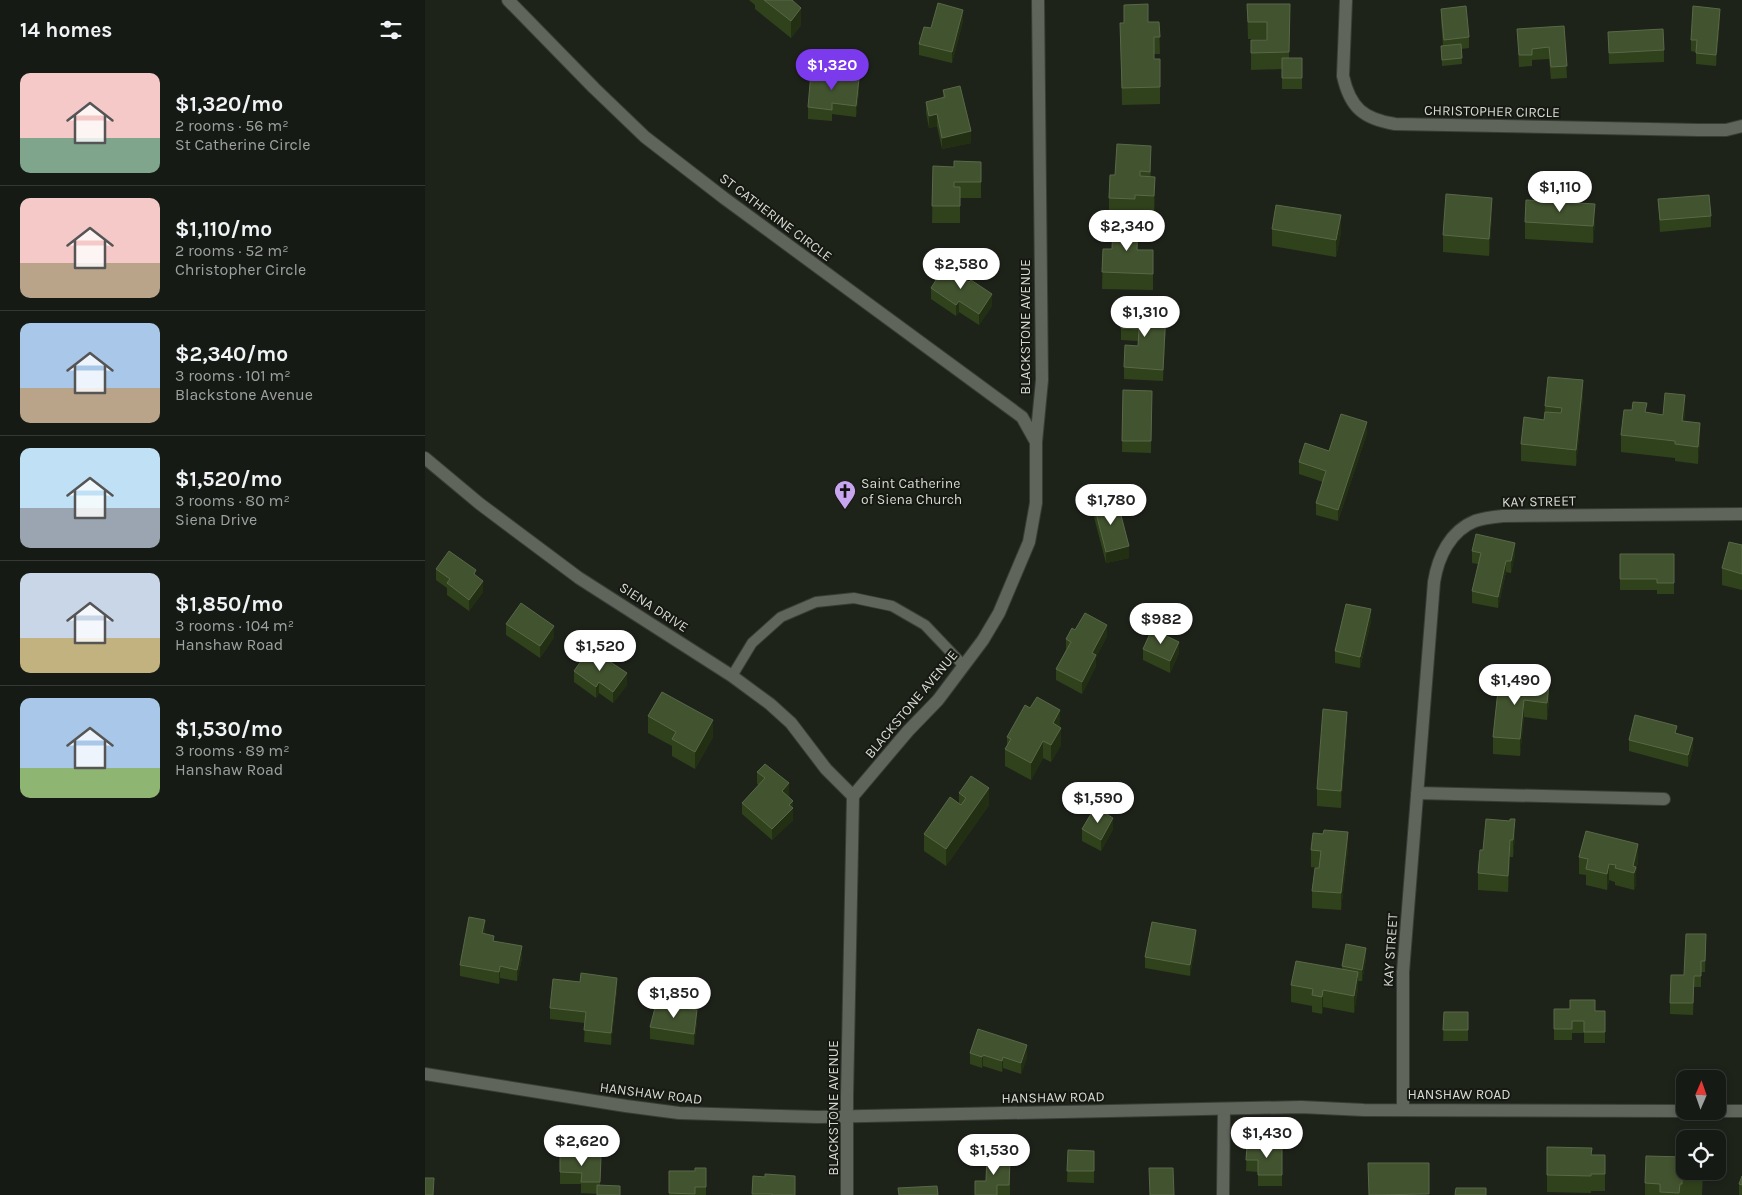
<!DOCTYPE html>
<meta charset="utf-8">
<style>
:root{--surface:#161a14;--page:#232722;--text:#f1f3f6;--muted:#9ea1a0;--line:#353834;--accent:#7c3aed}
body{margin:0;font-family:Karla,sans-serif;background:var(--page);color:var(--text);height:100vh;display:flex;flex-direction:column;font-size:19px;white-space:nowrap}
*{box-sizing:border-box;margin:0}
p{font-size:16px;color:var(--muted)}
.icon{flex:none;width:28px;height:28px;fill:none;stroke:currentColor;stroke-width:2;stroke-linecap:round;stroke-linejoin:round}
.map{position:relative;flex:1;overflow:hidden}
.sheet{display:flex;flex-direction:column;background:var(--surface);width:425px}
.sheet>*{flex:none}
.needle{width:32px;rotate:2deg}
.tools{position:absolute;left:1251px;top:1070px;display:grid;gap:10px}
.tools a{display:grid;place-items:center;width:50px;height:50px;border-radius:10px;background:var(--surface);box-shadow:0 2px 8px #0003,0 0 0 1px var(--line);font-size:25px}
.price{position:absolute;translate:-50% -42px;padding:0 11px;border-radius:18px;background:#fff;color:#222;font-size:16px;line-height:32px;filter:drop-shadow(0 1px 2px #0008)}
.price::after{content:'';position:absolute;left:50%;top:30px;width:15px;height:11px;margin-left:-8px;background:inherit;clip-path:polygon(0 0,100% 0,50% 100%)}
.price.selected{background:var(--accent);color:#fff}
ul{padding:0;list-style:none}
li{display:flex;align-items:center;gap:15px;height:125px;padding:0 20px}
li+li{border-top:1px solid var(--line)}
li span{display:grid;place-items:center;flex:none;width:140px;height:100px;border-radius:10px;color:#555}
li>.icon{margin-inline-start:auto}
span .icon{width:60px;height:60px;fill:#fffc;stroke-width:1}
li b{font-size:21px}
h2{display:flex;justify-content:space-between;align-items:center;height:60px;padding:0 20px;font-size:21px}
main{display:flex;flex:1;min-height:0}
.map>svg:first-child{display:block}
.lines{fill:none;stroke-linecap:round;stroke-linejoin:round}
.service-casing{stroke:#393d36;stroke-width:12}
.minor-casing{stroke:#393d36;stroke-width:14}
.tertiary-casing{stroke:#393d36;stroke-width:14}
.service{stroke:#5f655b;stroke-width:10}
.minor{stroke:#5f655b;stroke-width:12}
.tertiary{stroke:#5f655b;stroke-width:12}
.wall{fill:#30421b}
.shaded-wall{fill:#222f12}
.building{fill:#42532f;stroke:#596848}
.labels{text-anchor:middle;stroke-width:4;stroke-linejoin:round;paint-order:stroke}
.street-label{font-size:14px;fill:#d6d9d3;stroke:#151911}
.poi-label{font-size:14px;fill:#d6d9d3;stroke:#151911;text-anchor:start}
</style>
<main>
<section class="sheet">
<h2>14 homes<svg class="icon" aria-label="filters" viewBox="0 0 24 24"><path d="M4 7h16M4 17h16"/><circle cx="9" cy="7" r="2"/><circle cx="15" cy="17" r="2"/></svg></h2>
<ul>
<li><span style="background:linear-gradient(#f6c9c9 65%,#7fa58c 0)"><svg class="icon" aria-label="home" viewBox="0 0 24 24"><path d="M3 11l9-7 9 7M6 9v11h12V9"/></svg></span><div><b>$1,320/mo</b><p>2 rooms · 56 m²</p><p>St Catherine Circle</p></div></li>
<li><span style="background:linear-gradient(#f6c9c9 65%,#b9a48a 0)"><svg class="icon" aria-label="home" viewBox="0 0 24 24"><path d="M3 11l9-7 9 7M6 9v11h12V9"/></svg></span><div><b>$1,110/mo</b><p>2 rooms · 52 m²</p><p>Christopher Circle</p></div></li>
<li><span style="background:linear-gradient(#a9c7e8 65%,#b9a48a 0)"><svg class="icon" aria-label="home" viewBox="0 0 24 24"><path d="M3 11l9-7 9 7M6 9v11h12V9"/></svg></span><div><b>$2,340/mo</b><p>3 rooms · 101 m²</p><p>Blackstone Avenue</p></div></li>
<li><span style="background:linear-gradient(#bfe0f5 60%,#9aa5b1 0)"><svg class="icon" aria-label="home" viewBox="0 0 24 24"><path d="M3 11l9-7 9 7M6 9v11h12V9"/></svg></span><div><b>$1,520/mo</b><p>3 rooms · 80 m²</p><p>Siena Drive</p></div></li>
<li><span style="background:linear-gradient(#c9d6e8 65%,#c2b280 0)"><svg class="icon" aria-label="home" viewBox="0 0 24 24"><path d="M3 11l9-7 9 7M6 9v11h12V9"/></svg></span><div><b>$1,850/mo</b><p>3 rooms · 104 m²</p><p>Hanshaw Road</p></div></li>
<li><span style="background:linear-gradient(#a9c7e8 70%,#8fb573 0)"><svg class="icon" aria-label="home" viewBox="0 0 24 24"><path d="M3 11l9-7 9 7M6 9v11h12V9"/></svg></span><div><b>$1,530/mo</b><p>3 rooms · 89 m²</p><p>Hanshaw Road</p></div></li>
</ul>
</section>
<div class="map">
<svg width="1317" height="1195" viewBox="0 0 1317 1195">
<rect width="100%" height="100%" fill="#1e231a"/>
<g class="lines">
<g class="service-casing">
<path id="service" d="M307,676L327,643L356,617L391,602L429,598L467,606L500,625L539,666"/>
</g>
<g class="minor-casing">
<path id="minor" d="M83,0L169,88L220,137L299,198L597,417L611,442
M921,0L918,76C925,108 939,119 970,124L1274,130H1301L1317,126
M0,458L55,504L154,578L307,676L345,704L366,723L401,769L428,796
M992,793L1239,799
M978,1109V972L1009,582C1013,557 1025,531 1050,521C1059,518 1068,517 1078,516L1317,514
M422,1195V1097L428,796L483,731L513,700L558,640L574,613L604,542L611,503V442L617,380L613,0
M798,1195L799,1109"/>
</g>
<g class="tertiary-casing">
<path id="tertiary" d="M0,1074L201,1106L254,1113L393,1117L876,1107L939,1110L1260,1111
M1292,1111H1317"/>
</g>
<use href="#service" class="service"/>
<use href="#minor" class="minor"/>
<use href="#tertiary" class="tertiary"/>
</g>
<path class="wall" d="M324,0H367L376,25L366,38L330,9V5Z
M822,4H865L864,58H877V89H857V69L826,70V40H842V39H823Z
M699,5L723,22H734L735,54H729V59H735V104L697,105L695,23H699Z
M1016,9L1044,37V48L1036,49L1037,64L1017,66L1016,46L1018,45L1016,21Z
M1295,20L1291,66L1271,64V52L1266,51V40Z
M538,21L527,63L494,55V44L506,28Z
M1139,26L1142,78L1126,79L1124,59L1107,60V66L1094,67L1092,29Z
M1183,32L1239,50V62L1184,64Z
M410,77L434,91L431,117L407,114V121L383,119V107Z
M518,90L546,143L517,149L512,126L504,128L501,113V102L518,98Z
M556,162V198H535V223H507L508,166L529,167Z
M726,163V176L730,194L729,213L710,212V216L684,215V198L690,175Z
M1233,199L1286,216V227L1235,232Z
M1067,214L1064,256L1018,252V235Z
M1170,221L1168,243L1100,239V222Z
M847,229L916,232L911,257L847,246Z
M678,249L728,250V290L677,289Z
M544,282L567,306L554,325L534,312L531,316L506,299V288Z
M741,321L738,381L699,379V367L713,346V341L696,340V328Z
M698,390L727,391L726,453L697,452Z
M1158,397L1151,466L1096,461V444L1119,420L1120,406Z
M1260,412L1259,421L1275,440L1273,464L1250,461V458L1196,452V435L1222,413L1238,415Z
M942,433L913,521L891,515V503L898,482L874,474V462L904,451Z
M669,505L704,558L681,563L669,517Z
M1317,545V590L1297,585V568Z
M1047,551L1090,554L1086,573L1081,572L1073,608L1047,603V591L1053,564L1047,563Z
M1195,554H1249V594H1232V590H1195Z
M11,569L51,576L58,592L44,611L22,595V588L11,580Z
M946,621L935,668L910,663V651Z
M81,624L129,637L115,658L81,635Z
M650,630L682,636L671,657V666L657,694L631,680V669L641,650V639Z
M718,649L754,653L745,673L718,660Z
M149,671L202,685L188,703L174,693L171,698L149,682Z
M1074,681L1124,700L1122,720L1099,717L1095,756L1068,754V737Z
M223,716L288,737L270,769L247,756V746L223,733Z
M635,727L636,745L626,762L618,758L606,780L580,766V749L582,746V737Z
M922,728L916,808L892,806V789Z
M1252,733L1268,749L1263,767L1204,751V740Z
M332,772L364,795L363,796L368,801V820L347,840L317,814V803L334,785L332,784Z
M534,793L564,805L521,866L499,851V834L534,803Z
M657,829H688L676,851L657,841Z
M898,834L923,849L916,910L887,908V891L894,868L886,867V850Z
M1090,836L1088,857H1085L1083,892L1053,890V873L1058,850Z
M1154,857L1213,861L1211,872V884L1209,890L1190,885V882L1184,880L1182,890L1161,885V875L1154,874Z
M60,932L59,934L69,941L97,958L92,981L75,978L74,984L35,976V965Z
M1281,934L1280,972H1276V987H1269L1268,1015L1245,1014V1003Z
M771,941L765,976L720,968V957Z
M941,959L937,981H933V988L929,1013L898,1007L897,1014L887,1012V1006L866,1002V985L917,969V966Z
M155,982L192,989L186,1045L159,1042L160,1023L125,1019V1008Z
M1129,1009L1180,1011V1043H1159V1033H1147V1040H1129Z
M1019,1012H1043V1041H1018Z
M272,1022L269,1045L225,1039V1027Z
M545,1053L602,1057L596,1074L578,1068L577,1072L558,1066L557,1068L545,1064Z
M822,1145H857V1186H833V1172L821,1171Z
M1122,1147L1167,1155H1180V1191H1166V1193L1122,1192Z
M643,1150L669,1162V1183L642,1182Z
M135,1156L176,1157L175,1185L195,1195L156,1193V1184H135Z
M573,1161H585V1195H550L561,1181Z
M281,1168V1195H244V1171H270Z
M1278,1171L1277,1195H1220V1183Z
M328,1176L370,1195H327Z
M1317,1176V1195H1314V1184Z"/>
<path class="shaded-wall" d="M376,8V25L366,38V21Z
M1295,9V20L1291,66V55Z
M538,10V21L527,63V52Z
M434,79V91L431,117V106Z
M512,114V126L504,128V116Z
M546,131V143L517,149V138Z
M726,146V163L725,189V172Z
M730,177V194L729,213V196Z
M1067,198V214L1064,256V239Z
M1170,204V221L1168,243V226Z
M916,215V232L911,257V240Z
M567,294V306L554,325V314Z
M534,301V312L531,316V305Z
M741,310V321L738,381V370Z
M1158,380V397L1151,466V450Z
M1260,395V412L1257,438V421Z
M942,422V433L913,521V510Z
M1275,423V440L1273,464V447Z
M1090,543V554L1086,573V561Z
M704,546V558L681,563V552Z
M1081,561V572L1073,608V597Z
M58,581V592L44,611V600Z
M946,609V621L935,668V657Z
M682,625V636L671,657V666L657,694V682L667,653Z
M129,626V637L115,658V646Z
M754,642V653L745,673V661Z
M202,673V685L188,703V692Z
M174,682V693L171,698V687Z
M1124,684V700L1122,720V703Z
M1099,700V717L1095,756V739Z
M635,710V727L628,740V723Z
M922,712V728L916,808V791Z
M288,720V737L270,769V752Z
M636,728V745L626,762V745Z
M1268,738V749L1263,767V755Z
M618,741V758L606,780V763Z
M364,783V795L357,803V791Z
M564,788V805L521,866V849Z
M368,801V820L347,840V829Z
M688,818V829L676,851V840Z
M1090,819V836L1088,857V840Z
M923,832V849L916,910V893Z
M1085,840V857L1083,892V876Z
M1213,844V861L1211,872V884L1209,890V873L1208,866Z
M1184,864V880L1182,890V874Z
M60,920V932L57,944V933Z
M771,930V941L765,976V965Z
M97,946V958L92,981V970Z
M941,948V959L937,981V970Z
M75,966V978L74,984V972Z
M933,972V988L929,1013V996Z
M192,978V989L186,1045V1033Z
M898,990V1007L897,1014V997Z
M272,1010V1022L269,1045V1034Z
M602,1045V1057L596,1074V1063Z
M558,1055V1066L557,1068V1057Z
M578,1057V1068L577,1072V1061Z"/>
<path class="building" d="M339,0H367L376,8L366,21Z
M513,3L538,10L527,52L494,44L499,27L506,28Z
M723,4V22H734L735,37H729V59H735V87L697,88L695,23H699V5Z
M822,4H865L864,52L826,53V40H842V22H823Z
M1041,6L1044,37L1019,40L1016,9Z
M1268,6L1295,9L1291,55L1271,53L1272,40H1266Z
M1139,26L1142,66L1126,67L1124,47L1107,49V55H1094L1092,29Z
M1238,29L1239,50L1184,53L1183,32Z
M1036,44L1037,58L1017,60L1016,46Z
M857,58H877V78H857Z
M386,72L410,74V77L434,79L431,106L407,103V110L383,107Z
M535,86L546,131L517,138L512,114L504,116L501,102L520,97L518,90Z
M692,144L726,146L725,172L715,171V176L730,177L729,196L710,195V199L684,198L685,175H690Z
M529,161L556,162V182H529V187H535V206H507L508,166L529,167Z
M1021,194L1067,198L1064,239L1018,235Z
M1284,195L1286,216L1235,220L1233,199Z
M1101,200L1170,204L1168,226L1100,222Z
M851,205L916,215L911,240L847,229Z
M688,221H713L712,250H728V274L677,272L678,249H687Z
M520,266L544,282L546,280L567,294L554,314L534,301L531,305L506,288Z
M698,307L741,310L738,370L699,367L700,345L713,346L714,329L696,328Z
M1123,377L1158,380L1151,450L1096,444L1099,417L1119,420L1120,412L1136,413L1137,408L1120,406Z
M698,390L727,391L726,441H697Z
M1240,393L1260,395L1257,421L1275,423L1273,447L1250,444V441L1196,435L1199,410H1207L1208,402L1222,403L1220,412L1238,415Z
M916,414L942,422L913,510L891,503L901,471L874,462L880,443L904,451Z
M692,500L704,546L681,552L669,505Z
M1051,534L1090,543L1086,561H1081L1073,597L1047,591L1056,553L1047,551Z
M1304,542L1317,545V574L1297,568Z
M24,551L51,570L49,574L58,581L44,600L22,583L25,579L11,569Z
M1195,554H1249V583H1232V579H1195Z
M96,603L129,626L115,646L81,624Z
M921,604L946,609L935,657L910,651Z
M660,613L682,625L667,653L671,655L657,682L631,669L646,642L641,639L647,628L650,630Z
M727,629L754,642L745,661L718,649Z
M163,651L179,662L181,659L202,673L188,692L174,682L171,687L149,671Z
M1074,681L1124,684L1122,703L1099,700L1095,739L1068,737Z
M237,692L288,720L270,752L247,739L251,732L223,716Z
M612,697L635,710L628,723L636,728L626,745L618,741L606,763L580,749L586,739L582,737L600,705L605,708Z
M898,709L922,712L916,791L892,789Z
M1210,715L1252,726L1250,733L1268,738L1263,755L1204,740Z
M340,764L364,783L357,791L368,801L364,805L368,808L347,829L317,803L340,778L332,772Z
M546,776L564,788L521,849L499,834L525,797L536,805L541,798L534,793Z
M670,807L688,818L676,840L657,829Z
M1061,819L1085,821V819H1090L1088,840H1085L1083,876L1053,873L1055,850H1058Z
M899,830L923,832L916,893L887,891L890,868H894L896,851L886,850L888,833L898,834Z
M1161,831L1213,844L1208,866L1211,867L1209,873L1190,868L1191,865L1184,864L1182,874L1161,869L1163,859L1154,857Z
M44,917L60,920L57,933L69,936L68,941L97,946L92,970L75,966L74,972L35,965Z
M727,922L771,930L765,965L720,957Z
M1261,934H1281L1280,961H1276V976H1269L1268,1003H1245L1246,975H1259Z
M921,944L941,948L937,970L917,966Z
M871,961L933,972L929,996L898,990L897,997L887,995L888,989L866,985Z
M156,973L192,978L186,1033L159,1030L161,1012L125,1008L128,979L155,982Z
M1145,1000H1170V1011H1180V1032H1159V1021H1147V1029H1129V1009H1145Z
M231,1004L272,1010L269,1034L225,1027Z
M1019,1012H1043V1030H1018Z
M553,1029L602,1045L596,1063L578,1057L577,1061L558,1055L557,1057L545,1053Z
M822,1145H857V1175H833V1160H821Z
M1122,1147L1167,1148L1166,1155H1180V1174H1166V1176L1122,1175Z
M643,1150L669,1151V1171H642Z
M562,1154H573V1161H585L584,1185H572V1195H550V1181H561Z
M135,1156L176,1157L175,1182H156L157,1173L135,1172Z
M1221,1156L1260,1157V1171H1277V1180L1257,1179V1184H1255L1254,1193L1235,1192V1184L1220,1183Z
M943,1163H1004V1194L944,1195Z
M270,1168H281V1187H270V1194L244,1193V1171H270Z
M724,1168H748L749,1195H725Z
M340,1174L370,1176V1195H347V1194H327L328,1176L340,1177Z
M1317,1176V1185L1314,1184Z
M0,1178H9L8,1195H0Z
M172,1185L195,1186V1195H172Z
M512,1186L513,1195H474L473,1188Z
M1031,1188H1061V1195H1030Z"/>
<defs>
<g id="church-pin" transform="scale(1.125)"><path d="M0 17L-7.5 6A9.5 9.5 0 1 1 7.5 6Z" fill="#c7a6ef" stroke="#151911"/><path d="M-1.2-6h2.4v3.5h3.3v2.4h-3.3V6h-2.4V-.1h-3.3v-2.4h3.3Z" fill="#111"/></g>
</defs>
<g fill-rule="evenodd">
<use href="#church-pin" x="420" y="491"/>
</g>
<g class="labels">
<g class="street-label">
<text transform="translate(1067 111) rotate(1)" y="5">CHRISTOPHER CIRCLE</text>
<text transform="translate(351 217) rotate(37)" y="5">ST CATHERINE CIRCLE</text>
<text transform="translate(600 327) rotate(-90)" y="5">BLACKSTONE AVENUE</text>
<text transform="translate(1114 501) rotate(-1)" y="5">KAY STREET</text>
<text transform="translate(229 607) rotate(33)" y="5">SIENA DRIVE</text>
<text transform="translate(486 704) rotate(-50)" y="5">BLACKSTONE AVENUE</text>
<text transform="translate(965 950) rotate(-86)" y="5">KAY STREET</text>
<text transform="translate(226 1093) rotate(7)" y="5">HANSHAW ROAD</text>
<text x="1034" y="1099">HANSHAW ROAD</text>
<text transform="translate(628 1097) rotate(-1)" y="5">HANSHAW ROAD</text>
<text transform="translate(408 1108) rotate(-90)" y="5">BLACKSTONE AVENUE</text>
</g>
<g class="poi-label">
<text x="436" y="488">Saint Catherine<tspan x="436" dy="16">of Siena Church</tspan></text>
</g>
</g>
</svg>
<div class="tools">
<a><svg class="needle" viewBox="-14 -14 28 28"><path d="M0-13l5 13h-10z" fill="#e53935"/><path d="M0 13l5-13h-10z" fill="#9ea1a0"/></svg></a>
<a><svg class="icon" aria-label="locate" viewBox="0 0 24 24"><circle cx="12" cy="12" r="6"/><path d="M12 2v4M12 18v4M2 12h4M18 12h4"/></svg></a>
</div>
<b class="price selected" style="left:407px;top:91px">$1,320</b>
<b class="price" style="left:1135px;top:213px">$1,110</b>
<b class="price" style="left:702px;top:252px">$2,340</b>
<b class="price" style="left:536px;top:290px">$2,580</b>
<b class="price" style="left:720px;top:338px">$1,310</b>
<b class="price" style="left:686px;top:526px">$1,780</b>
<b class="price" style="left:736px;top:645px">$982</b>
<b class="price" style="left:175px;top:672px">$1,520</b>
<b class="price" style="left:1090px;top:706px">$1,490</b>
<b class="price" style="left:673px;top:824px">$1,590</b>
<b class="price" style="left:249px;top:1019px">$1,850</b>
<b class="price" style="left:842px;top:1159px">$1,430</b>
<b class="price" style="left:157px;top:1167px">$2,620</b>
<b class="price" style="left:569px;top:1176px">$1,530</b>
</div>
</main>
